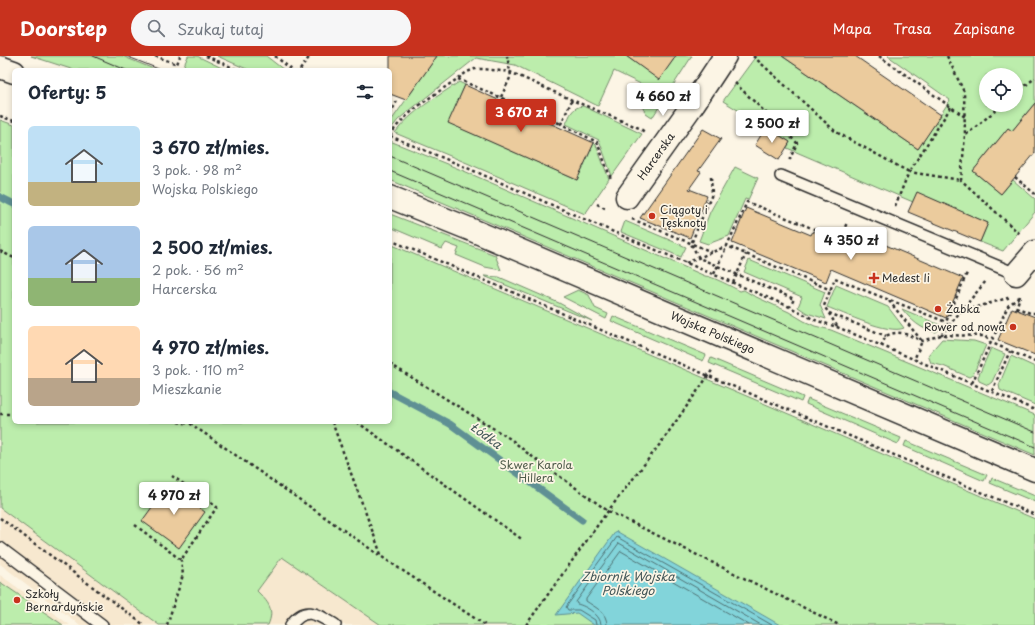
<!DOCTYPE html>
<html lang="pl">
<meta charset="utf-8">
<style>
:root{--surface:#fff;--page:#f6f6f7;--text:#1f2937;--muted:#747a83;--accent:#c8321e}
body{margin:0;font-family:"Playpen Sans",sans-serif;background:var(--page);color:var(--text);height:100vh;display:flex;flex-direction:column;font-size:15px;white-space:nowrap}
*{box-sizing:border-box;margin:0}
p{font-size:13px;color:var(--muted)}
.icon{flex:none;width:22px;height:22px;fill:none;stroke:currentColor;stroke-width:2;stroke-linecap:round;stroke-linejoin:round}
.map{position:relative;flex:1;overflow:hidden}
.panel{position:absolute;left:12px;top:12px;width:380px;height:356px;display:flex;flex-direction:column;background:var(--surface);border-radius:6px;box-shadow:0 2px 6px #0003}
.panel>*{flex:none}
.tools{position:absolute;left:979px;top:12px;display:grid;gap:8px}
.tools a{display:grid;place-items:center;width:44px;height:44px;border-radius:50%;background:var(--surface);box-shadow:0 2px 6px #0003;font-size:20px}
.price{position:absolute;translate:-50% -34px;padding:0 9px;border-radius:4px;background:#fff;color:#222;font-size:13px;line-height:26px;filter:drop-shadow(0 1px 2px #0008)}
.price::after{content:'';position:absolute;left:50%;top:24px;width:12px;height:9px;margin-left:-6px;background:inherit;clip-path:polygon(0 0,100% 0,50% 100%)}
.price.current{background:var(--accent);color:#fff}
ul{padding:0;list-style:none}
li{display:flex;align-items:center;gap:12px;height:100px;padding:0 16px}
li span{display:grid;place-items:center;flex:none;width:112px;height:80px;border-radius:6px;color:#555}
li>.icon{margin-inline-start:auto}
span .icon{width:48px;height:48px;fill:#fffc;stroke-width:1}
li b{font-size:17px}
h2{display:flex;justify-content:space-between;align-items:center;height:48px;padding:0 16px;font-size:17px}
header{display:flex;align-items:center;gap:24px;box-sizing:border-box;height:56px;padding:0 20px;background:var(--accent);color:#fff}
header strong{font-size:19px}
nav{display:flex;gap:22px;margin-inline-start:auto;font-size:14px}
.search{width:280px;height:36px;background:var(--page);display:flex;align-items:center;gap:10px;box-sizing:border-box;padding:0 14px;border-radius:22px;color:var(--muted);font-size:15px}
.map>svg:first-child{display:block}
.built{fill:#f7e8cf}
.green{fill:#bcedac;stroke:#748c6c;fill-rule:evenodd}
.water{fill:#82d4da;stroke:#5f9094}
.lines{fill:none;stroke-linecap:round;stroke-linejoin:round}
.shore{stroke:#4e6f71;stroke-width:1}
.stream{stroke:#5f9094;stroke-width:7}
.building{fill:#ebcb9d;stroke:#2b2b2b}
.lane-casing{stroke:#2b2b2b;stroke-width:14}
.street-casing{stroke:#2b2b2b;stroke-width:25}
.secondary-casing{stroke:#2b2b2b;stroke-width:25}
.path{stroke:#2b2b2b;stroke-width:2.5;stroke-dasharray:3 3;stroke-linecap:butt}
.lane{stroke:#fcf5e5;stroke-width:11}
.street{stroke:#fcf5e5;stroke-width:22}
.secondary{stroke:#fcf5e5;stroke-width:22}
.tram{stroke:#2b2b2b;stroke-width:1}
.poi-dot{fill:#c8321e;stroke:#fcf5e5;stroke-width:1.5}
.labels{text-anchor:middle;stroke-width:3.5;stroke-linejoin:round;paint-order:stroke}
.street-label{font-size:11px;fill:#2b2b2b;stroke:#fcf5e5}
.poi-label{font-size:11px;fill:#2b2b2b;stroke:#fcf5e5;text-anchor:start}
.park-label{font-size:11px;fill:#4f5c4b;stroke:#fcf5e5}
.water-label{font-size:12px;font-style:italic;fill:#415557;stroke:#fcf5e5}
</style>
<header>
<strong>Doorstep</strong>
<div class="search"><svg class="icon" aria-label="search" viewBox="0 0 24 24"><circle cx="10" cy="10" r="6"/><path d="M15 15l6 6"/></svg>Szukaj tutaj</div>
<nav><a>Mapa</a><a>Trasa</a><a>Zapisane</a></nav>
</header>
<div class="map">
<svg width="1035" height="569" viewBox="0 0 1035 569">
<rect width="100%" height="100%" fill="#fcf5e5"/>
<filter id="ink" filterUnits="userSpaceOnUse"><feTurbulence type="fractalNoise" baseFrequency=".025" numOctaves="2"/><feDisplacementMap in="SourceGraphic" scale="8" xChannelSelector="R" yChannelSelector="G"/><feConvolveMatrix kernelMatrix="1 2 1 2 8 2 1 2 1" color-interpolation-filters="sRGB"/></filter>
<g filter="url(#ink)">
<path class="built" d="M0,452L159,569H80L0,508Z
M282,501L381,569H232Z
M0,519L70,569H0Z"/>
<path class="green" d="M31,0H122L156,14H74Z
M188,0H197L226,14H182Z
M217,0H266L284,14H249Z
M437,0H626L659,23L676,0H692L652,62L646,58L641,48L647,31L614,15L598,50L515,9L476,2L405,58L398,64L390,74L391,65Z
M756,0H782L918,93L950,44L888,0H1035V47L1012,75L1008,72L973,115L1001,138L1013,124L1035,143V156L1003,195L980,186L988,167L917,137L913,146L787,92L790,86L723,45ZM986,19H1016V49H986Z
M459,26L465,29L449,67L577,124L594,87L596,89L609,123L585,158L467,107L395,77C411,55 437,41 459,26Z
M583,50L642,78L612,120L599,84L566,68C570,59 572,51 583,50Z
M0,64L14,69V366H390V188L1035,463V569H381L282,501L257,535C268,546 275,553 268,569H159L0,452Z
M390,85L464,115L705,220C712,220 732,231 740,235L744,234L752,239L789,256L804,265L815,270L831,274L1035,359V399L390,124Z
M735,111L758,122L748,144L745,143L729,180L708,188L699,185L710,156Z
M390,158L495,199L501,214L485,211L456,199L459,192L446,187L442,193L390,171Z
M625,165L686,191L681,201L621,176Z
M749,204L825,236L820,249L826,263L807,257L798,251L802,241L744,216Z
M484,220L499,221L559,247L592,265Z
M836,229L888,251L904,272C889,279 843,257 827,251Z
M578,234L589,239L595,252L608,258L606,263L563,241Z
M902,253L940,269L942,271L936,276C921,274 911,264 902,253Z
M613,260L706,299L703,305L611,265Z
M942,283L974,285L986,289L973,319L969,321L943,310L931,307L928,299Z
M991,292L1005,298L992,326L988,329L979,325L978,321Z
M1011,300L1035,311V349L1000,334L999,329Z
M711,302L803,341L801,346L709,307Z
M808,343L901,382L898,388L806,348Z
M906,385L987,419L984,425L904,390Z
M992,422L1035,440V446L990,427Z
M0,526L63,569H0Z"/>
<path class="water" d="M616,475L780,569H594L577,557L556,559Z"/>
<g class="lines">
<path class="shore" d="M596,569L595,564L579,554H568L566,551L617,481L772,569
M601,569C601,559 586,550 577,548L576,546L619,487L761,569
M607,569C607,556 596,552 586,545V543L621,495L749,569"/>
<path class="stream" d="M0,141L14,148
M390,336L450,368L582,464"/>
</g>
<path class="building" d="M390,0H437L406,44L390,38Z
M626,0H676L659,24Z
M782,0H855L941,59L918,93Z
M465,29L594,87L577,124L448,67Z
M1035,47V97L1001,138L973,115L1008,72L1012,75Z
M766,71L790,86L779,104L755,89Z
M703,73L721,83L698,115L701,116L689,133L707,140L690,182L640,162Z
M917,136L988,167L980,186L908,156Z
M746,152L811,179L813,175L842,188L848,173L963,222L946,262L831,213L826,226L732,187Z
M1012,252L1035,261V299L998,284Z
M168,429L205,456L179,492L142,465Z"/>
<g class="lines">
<g class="lane-casing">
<path id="lane" d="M781,120L1016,218
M0,492L102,569
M291,569C305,549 317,558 335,569"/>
</g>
<g class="street-casing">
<g id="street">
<path id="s1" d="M627,141L694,47L725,0"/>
<path d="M1016,218L1035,196"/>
</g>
</g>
<g class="secondary-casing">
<g id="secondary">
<path d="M0,11L14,16"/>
<path id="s2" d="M390,141L472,174L1035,414"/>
</g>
</g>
<path class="path" d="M155,0L177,8L180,0
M206,0L238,14
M275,0L292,14
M753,0L836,76L909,116L951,51
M879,0L965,61
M947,0L964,36L965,79L961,124L1021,179
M300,14L310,0
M458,23L561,68
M735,27L797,87L789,105
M1016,37L1035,22
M501,41L511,20L507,0
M572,44L561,68L597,86L611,123
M390,58L397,45
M0,60L14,65
M966,79L1002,49
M390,80L465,111L616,177L790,251L815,264L837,271L1035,354
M390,80C403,56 444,33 467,16L475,13H483L510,16L572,44L639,72L646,77
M711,121L712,138L691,188L699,202L794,243L790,251
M1015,121L1035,138
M597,148L607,153
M895,150L909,116L961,124
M632,163L712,196
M390,184L1035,459
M0,195L14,202
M686,207L727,190L831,234
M714,218L747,146L839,183L847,167
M733,227L746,198
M889,245L922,285L914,304
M1016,251L1030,257H1035
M1016,253L1020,240
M960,256L1011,241
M829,257L886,280
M837,270L824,250L835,222C872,238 909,251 946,266
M948,270L946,266L967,217
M941,279L986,225
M881,290L886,280C900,273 908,279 922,285L941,279L985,280L990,286L1035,306
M390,308L512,384L526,396L608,455L839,569
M972,327L1008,250L1019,241
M992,335L1010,295
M0,358H14
M178,366L191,368L382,501L485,569
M332,366L382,501
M357,366L523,484
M0,462L144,569
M135,469L181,504L217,451L172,420
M167,569L183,519L181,504
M526,569L605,459L660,388L713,313"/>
<use href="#lane" class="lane"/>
<use href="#street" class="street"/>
<use href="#secondary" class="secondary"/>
<path class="tram" d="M93,0L126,14
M126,0L161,14
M390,100L1035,376
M390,115L1035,391"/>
</g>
</g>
<g class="poi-dot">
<circle cx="652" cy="160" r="4"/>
<path d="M872 216h4v4h4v4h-4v4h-4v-4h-4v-4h4z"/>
<circle cx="938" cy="253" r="4"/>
<circle cx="1013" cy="271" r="4"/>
<circle cx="17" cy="544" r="4"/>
</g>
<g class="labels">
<g class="street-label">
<text dy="4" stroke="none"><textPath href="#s1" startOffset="50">Harcerska</textPath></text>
<text dy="4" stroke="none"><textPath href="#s2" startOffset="350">Wojska Polskiego</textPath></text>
</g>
<g class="poi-label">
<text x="660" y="158">Ciągoty i<tspan x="660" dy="13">Tęsknoty</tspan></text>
<text x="882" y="226">Medest Ii</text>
<text x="946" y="257">Żabka</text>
<text x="1005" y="275" text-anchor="end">Rower od nowa</text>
<text x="25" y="542">Szkoły<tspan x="25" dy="13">Bernardyńskie</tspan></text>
</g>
<g class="park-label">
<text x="536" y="413">Skwer Karola<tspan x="536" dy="13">Hillera</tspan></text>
</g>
<g class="water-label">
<text transform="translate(486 380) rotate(36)" y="4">Łódka</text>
<text x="628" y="525">Zbiornik Wojska<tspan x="628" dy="14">Polskiego</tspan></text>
</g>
</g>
</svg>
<div class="tools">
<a><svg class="icon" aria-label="locate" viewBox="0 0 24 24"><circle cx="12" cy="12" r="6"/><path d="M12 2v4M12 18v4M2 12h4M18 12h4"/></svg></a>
</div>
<b class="price" style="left:663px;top:61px">4 660 zł</b>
<b class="price current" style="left:521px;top:77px">3 670 zł</b>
<b class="price" style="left:772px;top:88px">2 500 zł</b>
<b class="price" style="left:851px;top:205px">4 350 zł</b>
<b class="price" style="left:174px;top:460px">4 970 zł</b>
<section class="panel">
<h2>Oferty: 5<svg class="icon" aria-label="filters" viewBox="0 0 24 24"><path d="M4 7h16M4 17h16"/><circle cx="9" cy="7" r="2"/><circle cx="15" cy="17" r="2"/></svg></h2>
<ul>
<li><span style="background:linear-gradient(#bfe0f5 70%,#c2b280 0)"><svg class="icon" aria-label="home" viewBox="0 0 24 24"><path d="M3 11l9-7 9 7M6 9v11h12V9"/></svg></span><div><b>3 670 zł/mies.</b><p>3 pok. · 98 m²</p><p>Wojska Polskiego</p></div></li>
<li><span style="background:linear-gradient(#a9c7e8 65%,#8fb573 0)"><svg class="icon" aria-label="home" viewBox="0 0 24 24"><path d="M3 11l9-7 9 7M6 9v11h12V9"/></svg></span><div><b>2 500 zł/mies.</b><p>2 pok. · 56 m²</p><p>Harcerska</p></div></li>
<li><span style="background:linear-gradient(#ffd9b3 65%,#b9a48a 0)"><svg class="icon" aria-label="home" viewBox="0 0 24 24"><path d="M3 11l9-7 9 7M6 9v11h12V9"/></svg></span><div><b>4 970 zł/mies.</b><p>3 pok. · 110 m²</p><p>Mieszkanie</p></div></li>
</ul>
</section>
</div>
